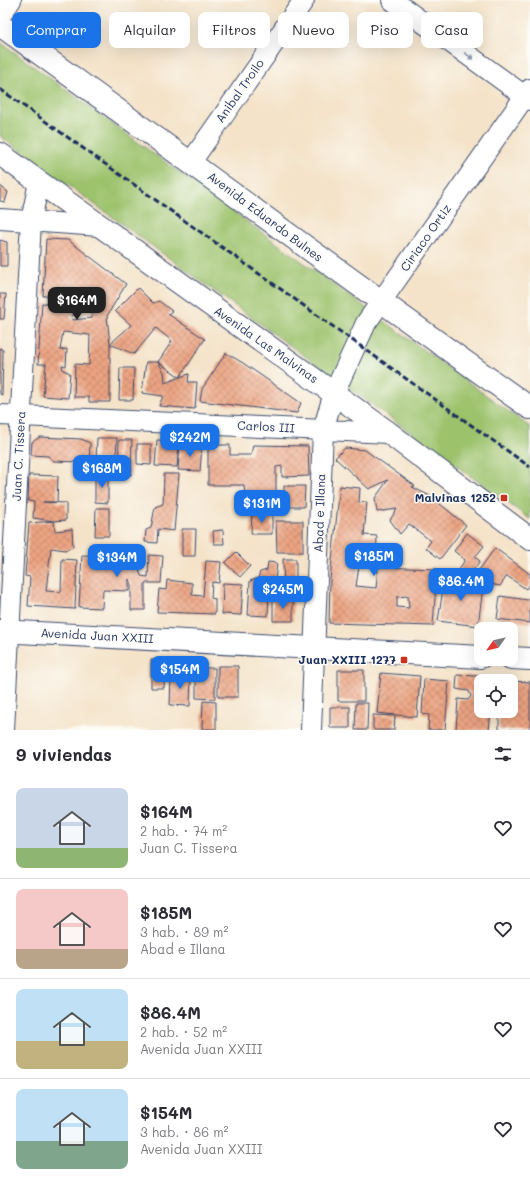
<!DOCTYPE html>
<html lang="es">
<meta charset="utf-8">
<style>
:root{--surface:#fff;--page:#f2f2f3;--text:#2b2b33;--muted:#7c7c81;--line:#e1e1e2;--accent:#1a73e8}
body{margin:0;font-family:Mali,sans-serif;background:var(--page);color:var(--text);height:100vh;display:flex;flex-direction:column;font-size:15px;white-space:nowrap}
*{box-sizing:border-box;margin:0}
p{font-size:13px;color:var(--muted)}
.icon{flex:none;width:22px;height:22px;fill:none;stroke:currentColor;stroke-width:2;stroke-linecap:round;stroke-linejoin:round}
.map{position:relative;height:730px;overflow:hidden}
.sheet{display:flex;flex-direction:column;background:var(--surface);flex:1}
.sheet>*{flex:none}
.hud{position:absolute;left:12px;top:12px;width:506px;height:36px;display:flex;gap:8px}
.needle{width:26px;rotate:236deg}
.controls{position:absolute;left:474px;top:622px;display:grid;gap:8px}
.controls a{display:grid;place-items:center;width:44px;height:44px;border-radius:8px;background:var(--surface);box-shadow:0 4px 16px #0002;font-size:20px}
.price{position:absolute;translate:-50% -34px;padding:0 9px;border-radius:8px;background:var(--accent);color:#fff;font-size:13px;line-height:26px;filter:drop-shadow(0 1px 2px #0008)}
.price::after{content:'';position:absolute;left:50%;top:24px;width:12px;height:9px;margin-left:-6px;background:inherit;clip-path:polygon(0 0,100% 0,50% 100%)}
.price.current{background:#222;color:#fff}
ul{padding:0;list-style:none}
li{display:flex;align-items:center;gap:12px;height:100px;padding:0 16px}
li+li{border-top:1px solid var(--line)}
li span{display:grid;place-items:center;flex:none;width:112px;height:80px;border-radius:8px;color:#555}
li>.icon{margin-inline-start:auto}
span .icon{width:48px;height:48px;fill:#fffc;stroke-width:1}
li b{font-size:17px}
h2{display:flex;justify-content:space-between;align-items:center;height:48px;padding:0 16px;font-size:17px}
.tag{padding:0 14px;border-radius:8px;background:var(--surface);box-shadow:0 4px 16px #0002;font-size:14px;line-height:36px}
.tag.current{background:var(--accent);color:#fff}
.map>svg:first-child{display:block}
.park{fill:#9cc26c;stroke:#5c7865}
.building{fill:url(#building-cross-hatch);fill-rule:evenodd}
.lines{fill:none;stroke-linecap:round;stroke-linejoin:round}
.minor-casing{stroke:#3c4a6e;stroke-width:22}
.major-casing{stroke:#3c4a6e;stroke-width:24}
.minor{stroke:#fff;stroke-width:20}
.major{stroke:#fff;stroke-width:22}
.rail{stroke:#1b2f5e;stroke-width:3;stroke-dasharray:6 3;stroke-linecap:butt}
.oneway{fill:#8d97ae}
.poi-dot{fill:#c8321e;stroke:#fdfcf7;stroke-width:1.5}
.labels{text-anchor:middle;stroke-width:3;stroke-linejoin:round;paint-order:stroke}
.street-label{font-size:12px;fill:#1b2f5e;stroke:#fdfcf7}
.poi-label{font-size:12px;font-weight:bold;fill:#1b2f5e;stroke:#fdfcf7;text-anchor:end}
</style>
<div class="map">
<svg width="530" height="730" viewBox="0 0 530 730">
<defs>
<pattern id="building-cross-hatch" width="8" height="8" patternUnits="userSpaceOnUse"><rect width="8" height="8" fill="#eda482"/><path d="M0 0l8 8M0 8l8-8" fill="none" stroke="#bf866e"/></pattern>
</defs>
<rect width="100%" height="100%" fill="#fdfcf7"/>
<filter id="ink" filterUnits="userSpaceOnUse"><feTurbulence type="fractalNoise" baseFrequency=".025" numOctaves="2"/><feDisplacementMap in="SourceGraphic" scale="8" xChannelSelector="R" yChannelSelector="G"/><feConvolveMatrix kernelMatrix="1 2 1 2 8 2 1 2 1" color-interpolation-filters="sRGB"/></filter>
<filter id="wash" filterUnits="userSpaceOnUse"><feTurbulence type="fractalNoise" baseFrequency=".012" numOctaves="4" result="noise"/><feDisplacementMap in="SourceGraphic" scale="16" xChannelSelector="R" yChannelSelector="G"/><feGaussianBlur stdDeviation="0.9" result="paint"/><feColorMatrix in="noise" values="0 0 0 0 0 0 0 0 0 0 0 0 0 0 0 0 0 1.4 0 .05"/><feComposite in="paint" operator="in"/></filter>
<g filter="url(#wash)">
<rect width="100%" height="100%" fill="#f4e3c9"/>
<path class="park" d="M0,42L530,427V519L0,136Z"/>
<g id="blocks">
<path class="building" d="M0,186L8,192L5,202L0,201Z
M46,239L68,240L126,284L107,316L110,344V402H89V397H74L75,364L89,365L90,335L63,332L60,350L67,349L66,366L62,365L63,370L70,373L68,398L43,396L46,364H38L42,303L75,305L78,313L71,316L72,320L92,318L91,296H43Z
M0,240L7,242V266H0Z
M138,288L153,303L159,301L172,311L168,314L205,339L180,377L189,374L188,382H197L195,409L159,406L163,396L142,393L146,362H158L164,372L165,383L180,377L158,362L172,341L156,328L134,354L110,344L131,325L115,311Z
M0,294H6L4,319H0Z
M0,348L3,350L2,395L0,394Z
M226,353L243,363L301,403L297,413L200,401L202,389Z
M120,368H134L133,400H119Z
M40,437L81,439L90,443L89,469L79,468L80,462L54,461L48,456L31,455L32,442Z
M97,438H117L116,459H96Z
M119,440H132L131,475L118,474Z
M157,440L179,441L177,467L155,466Z
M137,444H151V465L137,464Z
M180,444L202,446L200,471L178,470Z
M208,445H230V455H251L253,445L308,446L309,476L282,477V466L276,467V506H251L252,498L245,496L244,485H208Z
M345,448L365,450L415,486L412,487L430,496L466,525L440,559L426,548L431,541L409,524L400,534L390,520L397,509L377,512L375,498L388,480L369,489L335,458Z
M164,474H179L174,531L158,529L157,543L145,542L146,530L151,528L155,507L163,504Z
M29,475L58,476L57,502H43L66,503V520L54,521L55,531L72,529L73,547L65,550L51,548L46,591L61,592L62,559L77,560L75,609L28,606L30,577L25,576L29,523L54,521L33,518L34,502L28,501Z
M95,475H108V503L95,502Z
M284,486H305L304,507H284Z
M340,486L360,488L359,503L367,502L364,535L377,536L376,561L360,560L356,586L376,588L378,567L437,569L433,626L329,623L330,579ZM408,596L409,608L397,607V597Z
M96,508H109V536H95Z
M252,513H272V534H251Z
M276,521H303V552H277Z
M182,529H196L195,556H182Z
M223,530L224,544H214L213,531Z
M467,533L484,546L475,557L480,561L469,576L459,569L465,560L454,551Z
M122,547L131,548L130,557H145L144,564L138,566L141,576L148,577L149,555L163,556L161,583H145V610H131V583L129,579V591L103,590L102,608L79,607L82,555L105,556V565L112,560Z
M495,548L530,574V584L526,589L507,576L500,586L490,584L489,577L479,570Z
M236,552L250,566L240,577L225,563Z
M283,559H296V594H284Z
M206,561L221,562L219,583L212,582L211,598L215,599V614L157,612L159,589L166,590L167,580L192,583V595L203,596Z
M268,562L277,563L275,581L269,584L268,616L248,615L250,581L258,578L260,572L267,570Z
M459,577L483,587L478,626L438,621L444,582Z
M223,583L243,584L241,615L222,614Z
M500,596L528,600L530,598V623L497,619Z
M273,600H293V621H273Z
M151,660L165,661L164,688H151Z
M218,666H238V697H218Z
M196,668H215V699L196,698Z
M338,670H364V701H338Z
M381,673L420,676L417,717L377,713Z
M171,675L191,676L190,706L170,705Z
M457,675L495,677V681H481V711H491L489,730H456L458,699L468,700L471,696L469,691L456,689Z
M424,679L449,681L445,730H428L429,715L422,714Z
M511,681L530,682V730H499V711H511Z
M203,701L216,702V729H202Z
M356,703H368L367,730H355Z
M330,707H350V728H330Z
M373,715L395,716L394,730H375L373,728Z"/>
</g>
</g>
<g filter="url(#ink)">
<use href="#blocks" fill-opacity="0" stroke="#3c4a6e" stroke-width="1"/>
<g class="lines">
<g class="minor-casing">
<path id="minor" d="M392,0L530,100
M0,16L11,0
M191,162L304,0
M0,219L100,226
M0,415L389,433
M4,730L31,221L39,182
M311,730L323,430L334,393L366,323L530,89"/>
</g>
<g class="major-casing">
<path id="major" d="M0,25C177,152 352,282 530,408
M0,154L389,433L530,539
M0,631L481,657
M511,658L530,659"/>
</g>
<use href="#minor" class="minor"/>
<use href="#major" class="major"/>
<path class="rail" d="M0,89L530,467"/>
</g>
<defs><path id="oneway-solid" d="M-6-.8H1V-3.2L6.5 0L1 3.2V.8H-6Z"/></defs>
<use class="oneway" href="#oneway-solid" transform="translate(469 56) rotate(36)"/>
</g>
<g class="poi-dot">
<rect x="500" y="494" width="8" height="8" rx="2"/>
<rect x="400" y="656" width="8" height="8" rx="2"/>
</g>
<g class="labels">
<g class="street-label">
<text transform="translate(240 91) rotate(-55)" y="4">Anibal Troilo</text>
<text transform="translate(265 217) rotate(37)" y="4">Avenida Eduardo Bulnes</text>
<text transform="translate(426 238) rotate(-55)" y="4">Ciriaco Ortiz</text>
<text transform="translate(266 345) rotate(35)" y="4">Avenida Las Malvinas</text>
<text transform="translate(266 427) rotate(3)" y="4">Carlos III</text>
<text transform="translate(19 456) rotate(-87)" y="4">Juan C. Tissera</text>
<text transform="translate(320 513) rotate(-88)" y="4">Abad e Illana</text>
<text transform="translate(97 636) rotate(3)" y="4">Avenida Juan XXIII</text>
</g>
<g class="poi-label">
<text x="496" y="502">Malvinas 1252</text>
<text x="396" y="664">Juan XXIII 1277</text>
</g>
</g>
</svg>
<div class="controls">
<a><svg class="needle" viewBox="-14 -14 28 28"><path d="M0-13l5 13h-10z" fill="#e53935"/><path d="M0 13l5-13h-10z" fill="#7c7c81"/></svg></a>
<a><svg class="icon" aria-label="locate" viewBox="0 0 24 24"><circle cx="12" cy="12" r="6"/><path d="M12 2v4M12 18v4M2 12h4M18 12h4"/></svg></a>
</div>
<b class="price current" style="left:77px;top:321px">$164M</b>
<b class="price" style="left:190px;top:458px">$242M</b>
<b class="price" style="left:102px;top:489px">$168M</b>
<b class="price" style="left:262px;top:524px">$131M</b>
<b class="price" style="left:374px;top:577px">$185M</b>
<b class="price" style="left:117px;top:578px">$134M</b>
<b class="price" style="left:461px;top:602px">$86.4M</b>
<b class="price" style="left:283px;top:610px">$245M</b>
<b class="price" style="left:180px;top:690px">$154M</b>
<div class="hud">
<a class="tag current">Comprar</a>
<a class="tag">Alquilar</a>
<a class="tag">Filtros</a>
<a class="tag">Nuevo</a>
<a class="tag">Piso</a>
<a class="tag">Casa</a>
</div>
</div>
<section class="sheet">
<h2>9 viviendas<svg class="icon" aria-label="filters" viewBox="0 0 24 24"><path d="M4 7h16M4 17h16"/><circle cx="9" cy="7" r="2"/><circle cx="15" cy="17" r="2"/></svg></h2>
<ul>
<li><span style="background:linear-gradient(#c9d6e8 75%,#8fb573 0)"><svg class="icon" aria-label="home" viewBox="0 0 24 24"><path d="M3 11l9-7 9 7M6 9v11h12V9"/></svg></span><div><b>$164M</b><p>2 hab. · 74 m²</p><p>Juan C. Tissera</p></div><svg class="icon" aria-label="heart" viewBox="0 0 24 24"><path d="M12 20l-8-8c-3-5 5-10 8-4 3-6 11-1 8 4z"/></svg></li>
<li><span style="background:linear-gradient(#f6c9c9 75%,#b9a48a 0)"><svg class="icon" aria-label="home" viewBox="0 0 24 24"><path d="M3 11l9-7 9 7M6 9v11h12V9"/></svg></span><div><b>$185M</b><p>3 hab. · 89 m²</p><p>Abad e Illana</p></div><svg class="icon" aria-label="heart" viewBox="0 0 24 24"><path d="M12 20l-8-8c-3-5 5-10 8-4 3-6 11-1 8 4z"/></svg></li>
<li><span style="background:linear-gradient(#bfe0f5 65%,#c2b280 0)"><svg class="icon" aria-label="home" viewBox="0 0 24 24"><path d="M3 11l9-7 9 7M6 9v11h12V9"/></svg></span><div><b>$86.4M</b><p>2 hab. · 52 m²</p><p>Avenida Juan XXIII</p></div><svg class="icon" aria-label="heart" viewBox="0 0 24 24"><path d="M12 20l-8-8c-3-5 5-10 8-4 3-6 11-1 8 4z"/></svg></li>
<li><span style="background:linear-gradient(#bfe0f5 65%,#7fa58c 0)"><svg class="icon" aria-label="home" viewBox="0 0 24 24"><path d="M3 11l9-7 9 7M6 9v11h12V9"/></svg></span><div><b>$154M</b><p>3 hab. · 86 m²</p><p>Avenida Juan XXIII</p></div><svg class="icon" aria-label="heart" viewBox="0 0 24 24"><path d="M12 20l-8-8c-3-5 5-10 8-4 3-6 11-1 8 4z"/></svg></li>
</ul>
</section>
